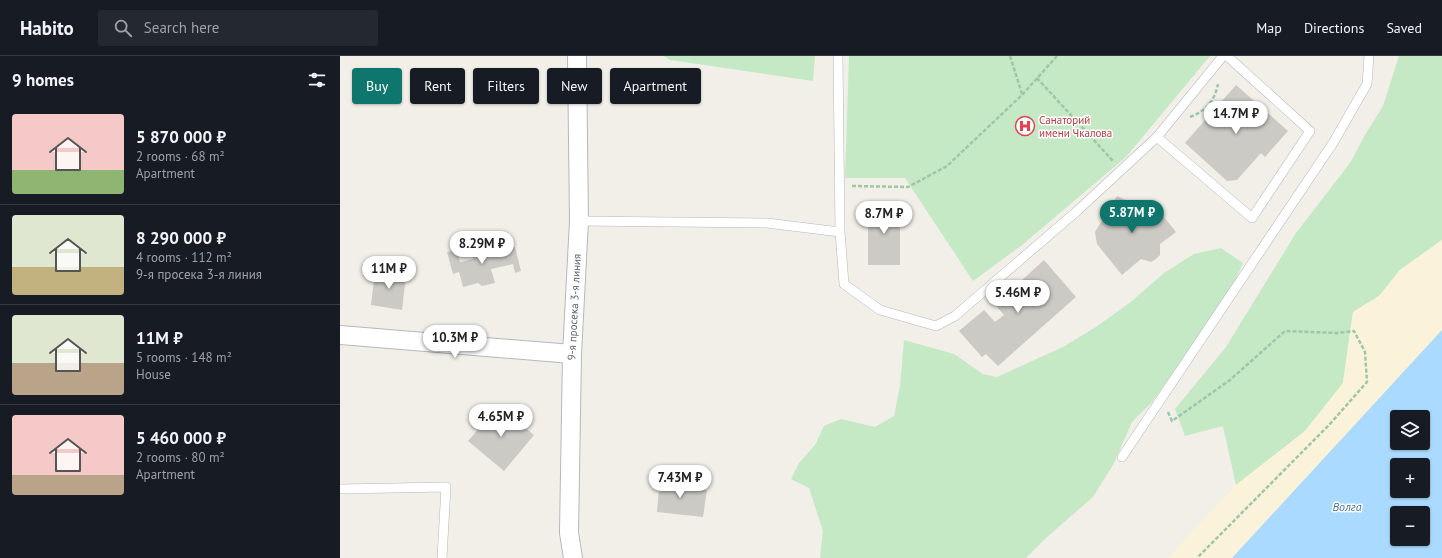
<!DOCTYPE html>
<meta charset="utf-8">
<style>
:root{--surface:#171b24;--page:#242831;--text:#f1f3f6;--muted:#9ea1a6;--line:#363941;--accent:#0f766e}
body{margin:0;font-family:"PT Sans",sans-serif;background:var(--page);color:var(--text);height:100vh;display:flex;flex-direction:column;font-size:15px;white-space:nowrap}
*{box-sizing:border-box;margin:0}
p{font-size:13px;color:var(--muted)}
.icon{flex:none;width:22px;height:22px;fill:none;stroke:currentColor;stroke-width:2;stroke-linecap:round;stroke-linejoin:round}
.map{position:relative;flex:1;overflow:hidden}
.sheet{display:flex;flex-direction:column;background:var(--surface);width:340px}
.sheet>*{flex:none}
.top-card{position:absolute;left:12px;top:12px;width:380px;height:36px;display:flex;gap:8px}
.controls{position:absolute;left:1050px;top:354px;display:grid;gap:8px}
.controls a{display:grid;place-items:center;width:40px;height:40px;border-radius:4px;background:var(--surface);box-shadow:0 1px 3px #0004;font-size:20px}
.price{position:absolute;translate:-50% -34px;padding:0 9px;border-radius:14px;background:#fff;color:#222;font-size:13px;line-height:26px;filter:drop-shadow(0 1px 2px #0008)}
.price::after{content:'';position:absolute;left:50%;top:24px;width:12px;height:9px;margin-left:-6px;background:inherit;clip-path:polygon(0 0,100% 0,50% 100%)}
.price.current{background:var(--accent);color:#fff}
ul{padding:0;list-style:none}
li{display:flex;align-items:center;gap:12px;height:100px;padding:0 12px}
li+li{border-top:1px solid var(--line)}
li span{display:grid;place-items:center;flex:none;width:112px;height:80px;border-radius:4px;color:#555}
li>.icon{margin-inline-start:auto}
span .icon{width:48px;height:48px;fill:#fffc;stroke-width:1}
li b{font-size:17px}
h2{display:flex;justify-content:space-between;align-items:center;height:48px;padding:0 12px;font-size:17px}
.tag{padding:0 14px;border-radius:4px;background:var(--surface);box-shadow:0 1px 3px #0004;font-size:14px;line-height:36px}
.tag.current{background:var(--accent);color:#fff}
header{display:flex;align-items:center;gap:24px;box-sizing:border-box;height:56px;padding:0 20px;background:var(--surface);border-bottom:1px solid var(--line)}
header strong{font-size:19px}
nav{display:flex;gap:22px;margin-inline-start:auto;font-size:14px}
.search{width:280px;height:36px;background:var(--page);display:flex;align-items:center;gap:10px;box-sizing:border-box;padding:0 14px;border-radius:4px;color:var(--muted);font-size:15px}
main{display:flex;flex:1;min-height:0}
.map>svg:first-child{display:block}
.green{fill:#c5e8c5}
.sand{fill:#fbf3d9}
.water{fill:#aadaff;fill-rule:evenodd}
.building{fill:#cccac5}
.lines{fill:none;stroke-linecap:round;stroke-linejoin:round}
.lane-casing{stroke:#b5b8bc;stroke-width:10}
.street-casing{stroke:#b5b8bc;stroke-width:20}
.path{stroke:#9cc7a9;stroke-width:2.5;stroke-dasharray:4 2;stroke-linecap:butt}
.lane{stroke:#fff;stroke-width:9}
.street{stroke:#fff;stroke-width:18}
.labels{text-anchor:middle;stroke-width:3;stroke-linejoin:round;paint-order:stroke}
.health-label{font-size:11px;fill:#be3a42;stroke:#fff;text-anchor:start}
.street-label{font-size:11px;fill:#5f6368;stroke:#fff}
.water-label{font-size:12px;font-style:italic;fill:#4174aa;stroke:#fff}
</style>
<header>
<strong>Habito</strong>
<div class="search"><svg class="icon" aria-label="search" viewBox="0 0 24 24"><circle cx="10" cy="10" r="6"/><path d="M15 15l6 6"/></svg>Search here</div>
<nav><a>Map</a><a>Directions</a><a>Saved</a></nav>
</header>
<main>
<section class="sheet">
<h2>9 homes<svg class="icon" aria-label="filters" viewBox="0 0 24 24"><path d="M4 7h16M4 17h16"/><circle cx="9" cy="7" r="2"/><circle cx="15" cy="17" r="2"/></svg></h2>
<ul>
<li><span style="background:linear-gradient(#f6c9c9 70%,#8fb573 0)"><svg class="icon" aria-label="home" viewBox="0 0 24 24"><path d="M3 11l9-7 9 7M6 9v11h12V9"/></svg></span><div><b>5 870 000 ₽</b><p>2 rooms · 68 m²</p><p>Apartment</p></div></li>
<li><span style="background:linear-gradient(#dfe7d0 65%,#c2b280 0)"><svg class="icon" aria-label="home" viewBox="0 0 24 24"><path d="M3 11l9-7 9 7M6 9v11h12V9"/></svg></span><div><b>8 290 000 ₽</b><p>4 rooms · 112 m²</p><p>9-я просека 3-я линия</p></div></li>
<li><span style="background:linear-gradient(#dfe7d0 60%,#b9a48a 0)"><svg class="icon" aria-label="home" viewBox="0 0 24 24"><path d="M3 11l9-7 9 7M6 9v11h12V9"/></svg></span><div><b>11M ₽</b><p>5 rooms · 148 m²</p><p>House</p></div></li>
<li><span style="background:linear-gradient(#f6c9c9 75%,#b9a48a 0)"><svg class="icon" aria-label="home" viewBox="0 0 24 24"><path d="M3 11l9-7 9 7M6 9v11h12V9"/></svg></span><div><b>5 460 000 ₽</b><p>2 rooms · 80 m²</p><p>Apartment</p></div></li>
</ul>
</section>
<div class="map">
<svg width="1102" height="502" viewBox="0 0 1102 502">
<rect width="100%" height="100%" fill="#f1efe8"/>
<path class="green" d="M324,0H475L473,25L330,4Z
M509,0H870L786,101L682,189L633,225L565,122H505Z
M1059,0H1102V184L1060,214L1039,240L1013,256L1003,327L965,375L896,429L883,370L845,380L835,353L886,291L956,177L1010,107L1025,79L1043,50Z
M881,192L903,207L891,233L873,261L812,346L792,366L773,409L753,441L707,481L686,502H480L483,475L469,432L451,423L459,407L475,389L484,370L501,363L535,371L554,360L560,330L564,284L614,298L643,318L657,321L723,291L756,271L792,245L824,217L854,198Z"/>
<path class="sand" d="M1102,184V274L894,501L892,502H828L896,429L965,375L1003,327L1013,256L1039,240L1060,214Z"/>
<path class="water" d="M1102,274V502H892ZM1057,361H1083V387H1057ZM1057,409H1083V435H1057ZM1057,457H1083V483H1057Z"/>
<path class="building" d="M896,29L948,75L925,101L921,97L897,124L887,125L845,87Z
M777,140L801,152L810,144L836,176L820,188V199L816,203L811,206L801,203L782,219L757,188L755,176Z
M528,149H560V209H528Z
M140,187L143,199L175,191L181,215L175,217L173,208L151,213L155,227L142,230L138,227L123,231L119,216L113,218L107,196L117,194L120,206L133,203L130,190Z
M704,204L736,241L658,310L646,298L642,301L619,275L644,254L655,266L664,259L649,242L666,227L681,244L689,237L680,226Z
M35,215L66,219L62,254L31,249Z
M159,349L194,379L164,415L128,385Z
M320,421L343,424L342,431L367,434L363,461L317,456Z"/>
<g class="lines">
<g class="lane-casing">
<path id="lane" d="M498,0L500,176L504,228L540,254L596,270L615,260L737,155L817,81L883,0
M817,81L912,162L970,75L887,0
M239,165L427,167L500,176
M782,401L993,87L1027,28L1029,0
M0,433L106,431L102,502"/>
</g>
<g class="street-casing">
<path id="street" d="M0,279L232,298
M233,502L229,477L232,298L239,165L237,0"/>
</g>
<path class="path" d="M670,0L682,38
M697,22L773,105
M869,49L874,54
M850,61C866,55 875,44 878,28
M512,130L568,131L607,110L682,39L717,0
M828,356L832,365L890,324L945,275L997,277L1014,275L1025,296L1027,326L989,369L857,502"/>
<use href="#lane" class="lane"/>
<use href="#street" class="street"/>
</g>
<defs>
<g id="hospital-ring" transform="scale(1)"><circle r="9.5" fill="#fff" stroke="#e0444e" stroke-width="1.5"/><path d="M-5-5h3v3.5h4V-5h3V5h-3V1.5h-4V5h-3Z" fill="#e0444e"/></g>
</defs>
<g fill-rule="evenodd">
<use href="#hospital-ring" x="685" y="70"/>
</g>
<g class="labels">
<g class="health-label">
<text x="699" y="68">Санаторий<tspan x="699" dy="13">имени Чкалова</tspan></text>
</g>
<g class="street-label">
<text transform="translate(234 251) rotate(-87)" y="4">9-я просека 3-я линия</text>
</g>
<g class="water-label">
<text x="1007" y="455">Волга</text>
</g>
</g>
</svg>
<div class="controls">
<a><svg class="icon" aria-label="layers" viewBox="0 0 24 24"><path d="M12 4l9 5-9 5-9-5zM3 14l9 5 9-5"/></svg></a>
<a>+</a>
<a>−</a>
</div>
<b class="price" style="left:896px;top:79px">14.7M ₽</b>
<b class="price current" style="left:792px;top:178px">5.87M ₽</b>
<b class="price" style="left:544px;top:179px">8.7M ₽</b>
<b class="price" style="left:142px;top:209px">8.29M ₽</b>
<b class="price" style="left:49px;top:234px">11M ₽</b>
<b class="price" style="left:678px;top:258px">5.46M ₽</b>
<b class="price" style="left:115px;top:303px">10.3M ₽</b>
<b class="price" style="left:161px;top:382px">4.65M ₽</b>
<b class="price" style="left:340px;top:443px">7.43M ₽</b>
<div class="top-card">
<a class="tag current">Buy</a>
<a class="tag">Rent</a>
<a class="tag">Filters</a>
<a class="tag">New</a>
<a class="tag">Apartment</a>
</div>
</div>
</main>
